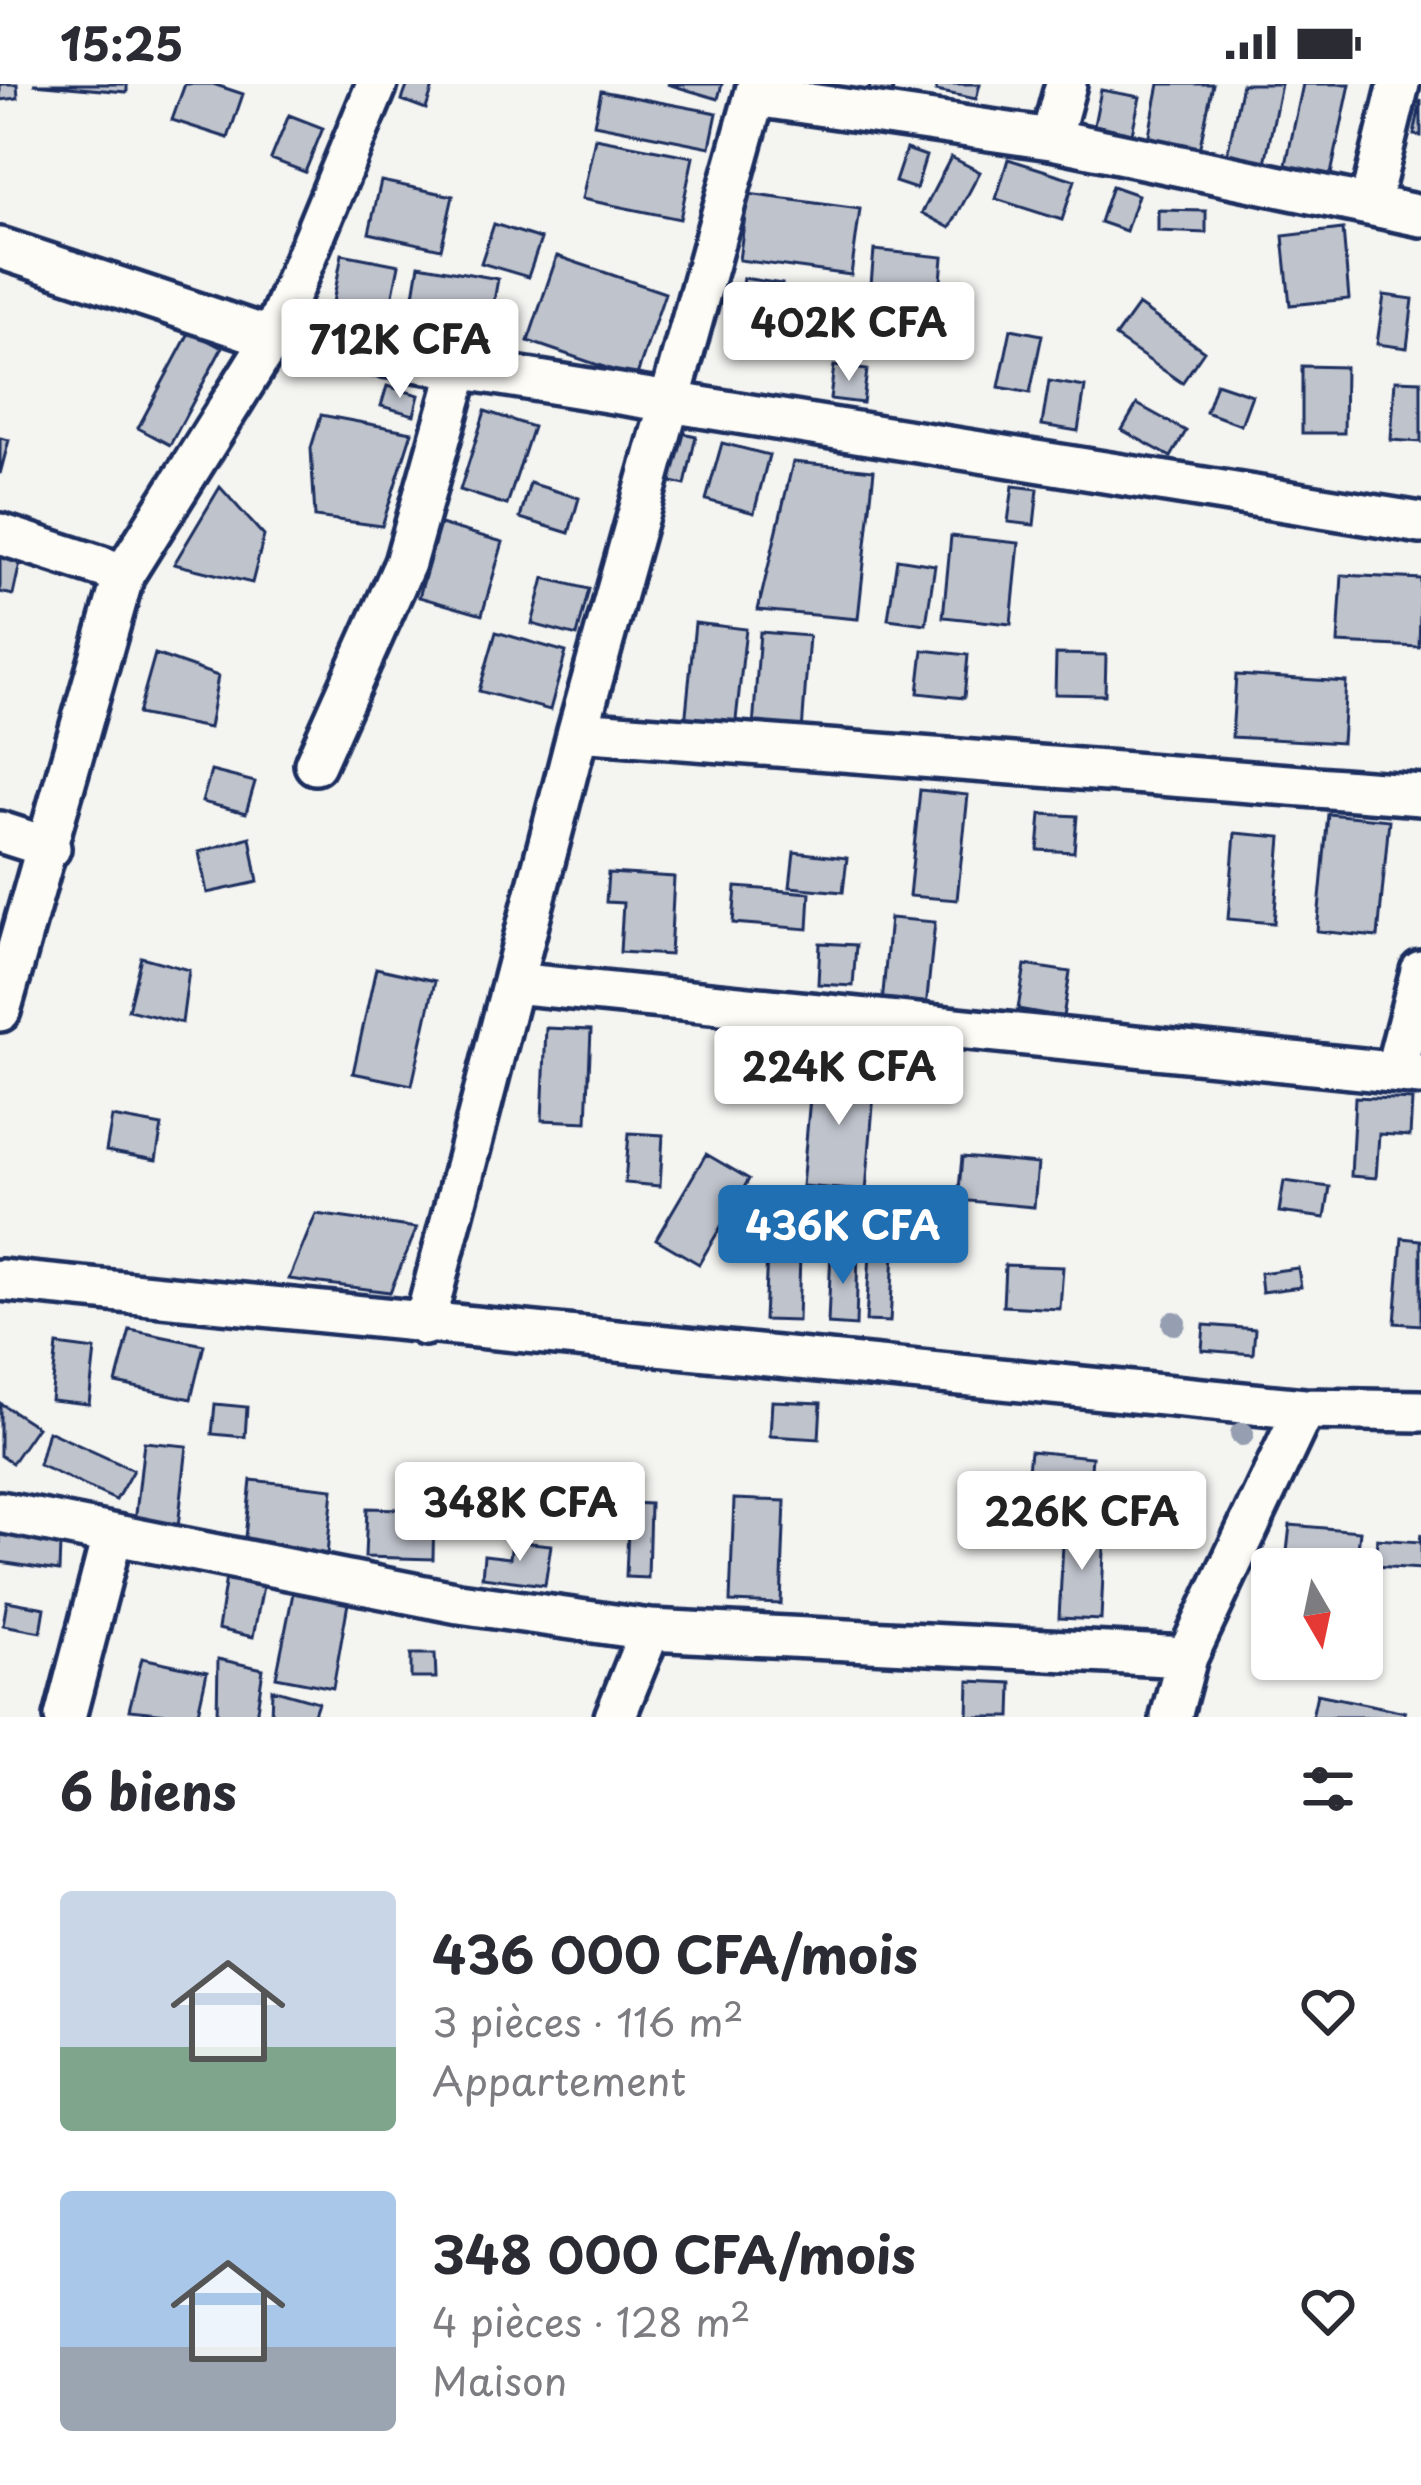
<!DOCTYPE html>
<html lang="fr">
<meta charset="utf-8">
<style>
:root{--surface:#fff;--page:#f2f2f3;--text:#2b2b33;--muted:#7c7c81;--accent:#1f6fb2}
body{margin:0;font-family:"Playpen Sans",sans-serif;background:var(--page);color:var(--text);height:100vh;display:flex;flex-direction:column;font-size:45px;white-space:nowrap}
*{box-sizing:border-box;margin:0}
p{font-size:39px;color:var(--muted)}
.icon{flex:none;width:66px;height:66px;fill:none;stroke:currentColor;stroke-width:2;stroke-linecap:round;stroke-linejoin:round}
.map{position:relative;height:1633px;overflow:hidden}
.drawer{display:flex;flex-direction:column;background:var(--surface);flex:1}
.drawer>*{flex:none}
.needle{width:78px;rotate:171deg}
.fabs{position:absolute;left:1251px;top:1464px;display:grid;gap:24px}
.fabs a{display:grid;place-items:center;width:132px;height:132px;border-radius:12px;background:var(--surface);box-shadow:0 3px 9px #0004;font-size:60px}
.price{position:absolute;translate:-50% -102px;padding:0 27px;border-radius:12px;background:#fff;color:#222;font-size:39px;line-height:78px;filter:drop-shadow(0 3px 6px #0008)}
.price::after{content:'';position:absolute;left:50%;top:72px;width:36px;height:27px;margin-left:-18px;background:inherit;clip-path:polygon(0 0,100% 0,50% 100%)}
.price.selected{background:var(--accent);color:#fff}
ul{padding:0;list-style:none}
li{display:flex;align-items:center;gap:36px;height:300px;padding:0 60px}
li span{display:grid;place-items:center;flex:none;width:336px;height:240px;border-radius:12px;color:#555}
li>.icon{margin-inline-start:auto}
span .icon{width:144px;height:144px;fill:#fffc;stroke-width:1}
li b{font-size:51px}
h2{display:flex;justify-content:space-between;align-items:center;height:144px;padding:0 60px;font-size:51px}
.status{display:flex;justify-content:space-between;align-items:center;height:84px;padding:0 60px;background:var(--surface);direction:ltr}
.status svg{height:33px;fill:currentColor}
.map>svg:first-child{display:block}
.building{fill:#bfc3cc;stroke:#1b2f5e;stroke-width:3}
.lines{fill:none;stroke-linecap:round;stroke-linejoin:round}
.minor-casing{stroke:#1b2f5e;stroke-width:48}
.minor{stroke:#fdfcf7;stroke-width:39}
.tree{fill:#969fb1}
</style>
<div class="status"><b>15:25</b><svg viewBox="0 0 49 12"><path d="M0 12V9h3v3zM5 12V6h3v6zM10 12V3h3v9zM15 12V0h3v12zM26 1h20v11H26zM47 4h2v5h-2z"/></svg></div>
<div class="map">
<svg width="1421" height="1633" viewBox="0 0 1421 1633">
<rect width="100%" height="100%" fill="#f4f4f1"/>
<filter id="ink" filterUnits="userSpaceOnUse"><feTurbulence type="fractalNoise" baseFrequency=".00833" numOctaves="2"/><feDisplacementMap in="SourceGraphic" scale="24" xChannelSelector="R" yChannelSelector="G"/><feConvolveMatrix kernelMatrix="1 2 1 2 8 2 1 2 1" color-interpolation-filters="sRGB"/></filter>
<g filter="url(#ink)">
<path class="building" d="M0,0H17L18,14L0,16Z
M33,0H127V8Z
M185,0H213L243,10L228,54L172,36Z
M408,0H434L426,25L402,16Z
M667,0H722L718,15Z
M870,0H894L892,10L869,6Z
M937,0H980L976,15L936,7Z
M1159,0H1213L1198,71L1147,61Z
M1242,0H1281L1265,79L1227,71Z
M1303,0H1350L1330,95L1285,85Z
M1101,6L1140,13L1132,49L1094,41Z
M601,7L717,29L710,63L594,40Z
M1421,16V52L1414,51Z
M289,31L323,44L305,88L271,75Z
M595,54L693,73L680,135L582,115Z
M906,65L926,72L916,105L895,98Z
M951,73L980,88L950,144L922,129Z
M1008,75L1075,96L1062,136L996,115Z
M381,97L453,112L441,165L369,149Z
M1112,102L1138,111L1126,147L1100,138Z
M748,110L860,125L851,191L739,176Z
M1158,126L1206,127V149L1158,147Z
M494,140L541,155L528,193L481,179Z
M1343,145L1349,215L1290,221L1283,152Z
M874,166L943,173L939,220L870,212Z
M342,170L399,181L385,250L329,240Z
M557,172L665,209L636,294L528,257Z
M419,181L498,195L487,255L409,242Z
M743,194L782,200L773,254L735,247Z
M810,204L847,208L844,234L808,230Z
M1384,211L1413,215L1407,264L1377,260Z
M1138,221L1204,267L1182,299L1115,253Z
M1011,245L1042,251L1030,309L999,303Z
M190,247L222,264L170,361L138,344Z
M834,282L867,286L863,319L830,315Z
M1302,282L1345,283L1344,349H1302Z
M1395,296L1421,297V358L1391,356Z
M1049,297L1085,303L1078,347L1042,341Z
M1216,299L1252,311L1241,341L1206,328Z
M387,302L419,311L414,331L381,322Z
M1137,320L1186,347L1171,373L1122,346Z
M485,327L533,343L507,421L460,406Z
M321,331L412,348L382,442L315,433L311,364Z
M678,348L696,352L685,401L667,397Z
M0,354L9,356L0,390Z
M722,359L769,371L754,429L706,416Z
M793,378L874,386L858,535L758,526Z
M530,399L579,414L569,449L520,434Z
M1013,402L1038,405L1034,441L1008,438Z
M220,403L264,452L252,499L174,480Z
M440,440L503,458L482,531L419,513Z
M0,442L27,447L13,511L0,508Z
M951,452L1019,459L1011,540L943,533Z
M897,475L935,481L926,540L888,535Z
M1342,491L1421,495L1419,563L1338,559Z
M544,494L589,505L577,552L532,540Z
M695,539L746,545L735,645L685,640Z
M496,548L566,568L550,626L479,607Z
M760,548L809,552L802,648L753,644Z
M923,566L968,571L964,614L918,609Z
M155,570L218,592L209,644L138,630Z
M1056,570L1106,571L1105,611L1055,610Z
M1236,591L1346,598L1342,659L1232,653Z
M211,687L255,698L246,729L202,718Z
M920,706L968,711L957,816L909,812Z
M1041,730L1077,732L1074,768L1038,766Z
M1328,730L1389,736L1378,853L1317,847Z
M1235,749L1281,753L1274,839L1228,835Z
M250,753L258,798L207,809L199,768Z
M794,768L847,774L843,808L790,803Z
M608,789L674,793L670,871L620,868L623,819L606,818Z
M736,803L810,809L808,845L733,839Z
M890,834L935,838L926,924L882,920Z
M820,859L856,861L853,902L818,900Z
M141,873L189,886L182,939L128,926Z
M1025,881L1070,888L1063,933L1018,925Z
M376,884L435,897L412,1001L353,989Z
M546,944L591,946L587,1038L542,1036Z
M813,980L876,985L866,1107L802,1102Z
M1355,1013L1412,1016L1410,1052L1379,1050L1376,1094L1351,1092Z
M112,1033L162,1042L156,1076L106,1067Z
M629,1049L663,1051L660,1102L625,1099Z
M706,1070L749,1095L699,1180L656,1155Z
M962,1073L1038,1080L1034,1123L958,1116Z
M1284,1097L1330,1103L1325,1134L1279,1128Z
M316,1130L417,1144L390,1208L289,1195Z
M872,1135L896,1136L890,1238L866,1237Z
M1402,1154L1421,1156V1241L1395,1239Z
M831,1164L858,1166L856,1242L828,1240Z
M767,1169L800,1170L798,1237L764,1236Z
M1005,1181L1063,1183L1060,1225L1003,1222Z
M1298,1184L1301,1203L1262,1208L1260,1189Z
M1204,1241L1255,1245L1253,1270L1202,1266Z
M130,1246L204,1261L191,1315L116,1299Z
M57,1261L95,1266L89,1320L51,1316Z
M772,1317L821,1319L819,1355L770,1352Z
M0,1319L37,1343L12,1379L0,1371Z
M215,1320L247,1323L245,1353L212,1350Z
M48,1347L133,1386L116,1416L39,1381Z
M144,1358L187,1362L178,1443L135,1439Z
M1030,1367L1092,1373L1088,1421L1025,1415Z
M251,1396L333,1405L327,1471L244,1463Z
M734,1415L785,1417L781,1520L730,1518Z
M629,1419L650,1420L648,1494L626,1493Z
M367,1424L434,1426L433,1475L365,1473Z
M1290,1441L1360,1447L1356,1483L1286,1477Z
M1064,1442L1105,1444L1101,1536L1059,1534Z
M0,1449L60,1461L59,1487L0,1478Z
M1421,1450V1485L1375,1482L1377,1455L1420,1458Z
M512,1457L551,1461L545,1501L482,1493L484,1471L510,1474Z
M226,1493L263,1502L253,1553L218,1545Z
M293,1509L348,1519L333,1604L276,1593Z
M7,1517L45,1524L41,1548L3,1541Z
M411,1570H435L436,1594H411Z
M142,1574L207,1588L197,1633L129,1626Z
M218,1575L263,1585L256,1633H217Z
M969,1597L1012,1599L1011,1633H968Z
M272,1605L318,1618L313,1633H271Z
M1317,1610L1405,1628L1404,1633H1312Z"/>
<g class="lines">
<g class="minor-casing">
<path id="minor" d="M755,12L1051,55L1421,132
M1051,55L1066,0
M1370,118L1399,0
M0,164L272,254L1421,439
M0,450L124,490
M578,647L1421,711
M315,680L405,479L459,287
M0,748L50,764
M513,899L1421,991
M0,927L124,490L272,254L377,0
M1395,988L1421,887
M0,1196L1304,1325L1421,1327
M424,1241L578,647L758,0
M0,1428L459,1519L650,1546L1187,1573
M65,1633L112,1453
M615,1633L650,1546
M1171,1633L1187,1573L1304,1325"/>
</g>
<use href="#minor" class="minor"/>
</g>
<g class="tree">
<circle cx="1174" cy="1239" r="12"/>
<circle cx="1242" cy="1350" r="12"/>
</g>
</g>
</svg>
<div class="fabs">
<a><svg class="needle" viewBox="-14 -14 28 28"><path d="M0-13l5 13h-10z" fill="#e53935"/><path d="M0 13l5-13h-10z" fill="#7c7c81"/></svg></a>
</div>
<b class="price" style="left:849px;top:300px">402K CFA</b>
<b class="price" style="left:400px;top:317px">712K CFA</b>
<b class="price" style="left:839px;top:1044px">224K CFA</b>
<b class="price selected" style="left:843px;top:1203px">436K CFA</b>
<b class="price" style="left:520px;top:1480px">348K CFA</b>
<b class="price" style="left:1082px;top:1489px">226K CFA</b>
</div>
<section class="drawer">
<h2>6 biens<svg class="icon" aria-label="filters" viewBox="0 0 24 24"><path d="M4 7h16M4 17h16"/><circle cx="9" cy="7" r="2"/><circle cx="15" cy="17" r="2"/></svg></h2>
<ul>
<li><span style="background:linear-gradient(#c9d6e8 65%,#7fa58c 0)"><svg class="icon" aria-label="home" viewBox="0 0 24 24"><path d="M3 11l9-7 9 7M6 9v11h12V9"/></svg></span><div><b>436 000 CFA/mois</b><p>3 pièces · 116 m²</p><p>Appartement</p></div><svg class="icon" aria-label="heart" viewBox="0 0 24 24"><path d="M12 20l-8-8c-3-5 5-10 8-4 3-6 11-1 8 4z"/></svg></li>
<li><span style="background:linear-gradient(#a9c7e8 65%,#9aa5b1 0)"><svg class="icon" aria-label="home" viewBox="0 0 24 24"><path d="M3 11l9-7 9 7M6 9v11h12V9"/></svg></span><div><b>348 000 CFA/mois</b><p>4 pièces · 128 m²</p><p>Maison</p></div><svg class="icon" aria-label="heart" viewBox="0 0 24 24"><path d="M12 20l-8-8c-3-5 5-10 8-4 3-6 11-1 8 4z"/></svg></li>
</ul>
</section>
